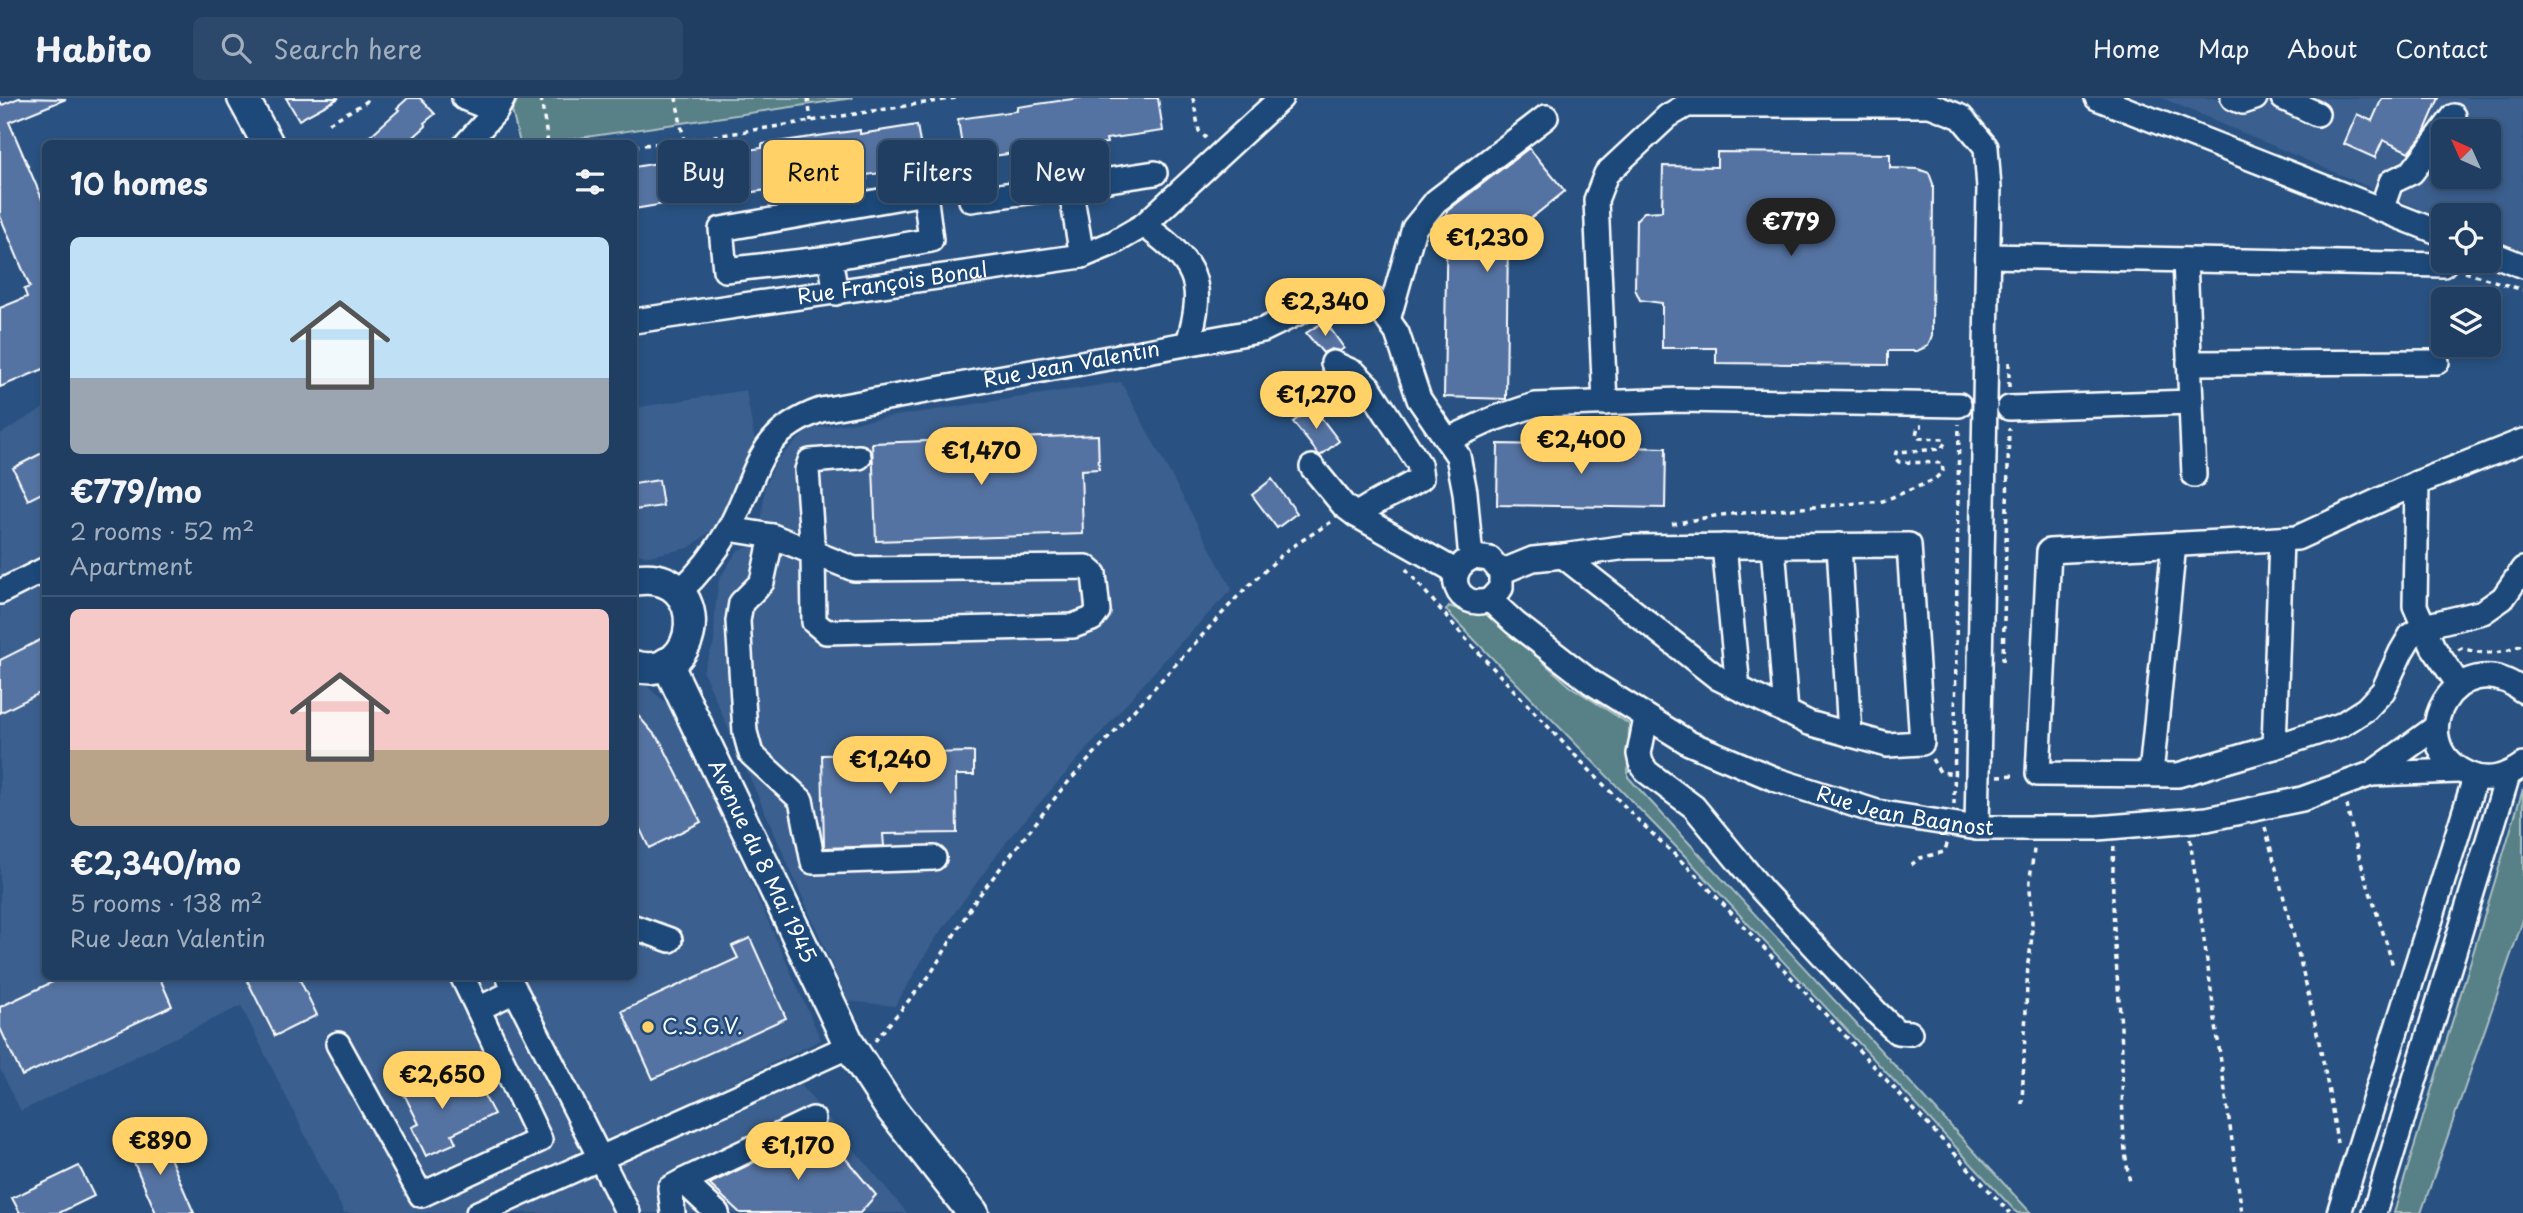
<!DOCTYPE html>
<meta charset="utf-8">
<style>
:root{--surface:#1f3e62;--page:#2c496b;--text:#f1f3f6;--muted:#a1aebe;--line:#3c5777;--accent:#ffd166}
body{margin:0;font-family:"Playpen Sans",sans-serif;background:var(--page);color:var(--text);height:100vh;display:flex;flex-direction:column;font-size:26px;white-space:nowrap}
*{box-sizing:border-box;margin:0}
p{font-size:23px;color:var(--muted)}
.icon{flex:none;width:38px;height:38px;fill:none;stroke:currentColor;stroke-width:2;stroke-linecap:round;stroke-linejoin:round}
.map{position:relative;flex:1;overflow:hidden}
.panel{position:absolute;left:42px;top:42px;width:595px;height:840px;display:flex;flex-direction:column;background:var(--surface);border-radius:10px;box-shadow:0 4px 10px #0003,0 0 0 2px var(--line)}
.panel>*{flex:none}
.banner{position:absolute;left:658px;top:42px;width:665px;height:63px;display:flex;gap:14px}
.needle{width:46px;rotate:315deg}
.fabs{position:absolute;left:2431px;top:21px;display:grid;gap:14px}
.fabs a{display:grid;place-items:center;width:70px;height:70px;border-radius:10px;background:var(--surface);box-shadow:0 4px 10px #0003,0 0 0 2px var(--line);font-size:35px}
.price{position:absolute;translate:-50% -60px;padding:0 16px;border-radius:24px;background:var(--accent);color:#111;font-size:23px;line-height:46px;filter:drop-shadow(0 2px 4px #0008)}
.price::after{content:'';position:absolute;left:50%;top:42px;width:21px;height:16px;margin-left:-10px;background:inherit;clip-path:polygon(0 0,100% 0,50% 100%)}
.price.selected{background:#222;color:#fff}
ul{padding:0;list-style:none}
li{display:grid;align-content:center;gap:14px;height:371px;padding:0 28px}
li+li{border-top:2px solid var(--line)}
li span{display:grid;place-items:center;height:217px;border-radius:10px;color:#555}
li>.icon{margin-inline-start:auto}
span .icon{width:126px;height:126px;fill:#fffc;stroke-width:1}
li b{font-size:30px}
h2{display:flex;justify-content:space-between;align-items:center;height:84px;padding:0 28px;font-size:30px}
.pill{padding:0 24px;border-radius:10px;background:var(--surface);box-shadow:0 4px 10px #0003,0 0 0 2px var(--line);font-size:24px;line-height:63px}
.pill.selected{background:var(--accent);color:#111}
header{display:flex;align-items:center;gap:42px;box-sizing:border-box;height:98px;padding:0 35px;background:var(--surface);border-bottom:2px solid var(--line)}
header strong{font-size:33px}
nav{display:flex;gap:38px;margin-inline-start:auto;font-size:24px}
.search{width:490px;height:63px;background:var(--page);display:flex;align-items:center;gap:18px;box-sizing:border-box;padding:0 24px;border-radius:10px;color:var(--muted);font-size:26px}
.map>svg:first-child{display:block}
.built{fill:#3a5f8e;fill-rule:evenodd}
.green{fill:#588087;stroke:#acc0c3;stroke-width:2}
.building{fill:#5573a2;stroke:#fff;stroke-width:2}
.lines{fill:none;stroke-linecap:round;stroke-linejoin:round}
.minor-casing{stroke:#fff;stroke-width:28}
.major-casing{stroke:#fff;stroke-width:35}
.path{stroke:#fff;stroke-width:3.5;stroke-dasharray:5 5;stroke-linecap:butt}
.minor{stroke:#1f4a7a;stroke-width:23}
.major{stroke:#1f4a7a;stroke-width:30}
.poi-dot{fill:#ffd166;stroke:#1f4a7a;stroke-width:2.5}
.labels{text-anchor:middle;stroke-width:5;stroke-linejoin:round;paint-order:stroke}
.street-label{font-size:21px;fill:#fff;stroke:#1f4a7a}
.poi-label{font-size:21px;fill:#fff;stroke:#1f4a7a;text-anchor:start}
</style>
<header>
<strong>Habito</strong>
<div class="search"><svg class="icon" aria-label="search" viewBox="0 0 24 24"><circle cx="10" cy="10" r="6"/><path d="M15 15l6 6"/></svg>Search here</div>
<nav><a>Home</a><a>Map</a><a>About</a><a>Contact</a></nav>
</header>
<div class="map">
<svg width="2523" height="1115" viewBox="0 0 2523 1115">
<rect width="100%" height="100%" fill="#295282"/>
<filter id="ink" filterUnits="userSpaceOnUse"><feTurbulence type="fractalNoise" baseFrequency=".0143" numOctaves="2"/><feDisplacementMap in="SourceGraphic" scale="14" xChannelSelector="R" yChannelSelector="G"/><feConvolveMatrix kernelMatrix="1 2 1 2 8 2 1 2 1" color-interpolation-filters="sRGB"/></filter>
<g filter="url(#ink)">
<path class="built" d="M2162,0H2523V152L2489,139L2488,117H2443V121ZM2443,33H2488V79H2443Z
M1121,284L1232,491L1168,558L1011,738L933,844L895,908L848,903L703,573L714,545L715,512L719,481L738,452L759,447L765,388L777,362L809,331Z
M746,292L755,345L716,429L689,450L649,458L634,456V310Z
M45,309L46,878H634V584L648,589L674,612L821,942L461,1115H344L241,908L21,1013L0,971V336Z
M796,981L907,1115H498Z"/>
<path class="green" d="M518,0H853L538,46L520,45L512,13Z
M1449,508C1464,515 1474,511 1489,516L1570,588L1629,626L1628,679L2031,1115H2017L1685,758L1462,529L1446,512Z
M2523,691V822L2421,1115H2394Z"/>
<path class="building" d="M19,0L66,1L9,24L46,110V270L0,289V210L27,199L24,191L30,189L0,118V3L2,7Z
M286,0H339L299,22Z
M408,0H420L435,16L424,25L426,28L406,46H361L399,12L397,10Z
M1079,0H1158L1163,33L1106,41L1107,45L1022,57V54L964,62L958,21L1017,13V9Z
M2382,0H2439L2423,37L2409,54L2383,42L2375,60L2344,46L2357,16L2372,23Z
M917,27L924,69L866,77L867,81L767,95V92L711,100L704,58L762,50V46L860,32V36Z
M1529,50L1565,93L1508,139L1506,301L1444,299L1447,113Z
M1717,54L1890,56V70L1918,71L1929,75L1933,86L1932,237L1928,248L1917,253H1888V267L1716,265V250H1662V205L1640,202L1635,191L1636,122L1644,114L1662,113L1663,68L1717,69Z
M664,64L670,105L634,111V69Z
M1325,223L1344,250L1340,253L1331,251L1323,255L1306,235Z
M1313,309L1339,343L1320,358L1293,324Z
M1098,337L1099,371L1081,372L1083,436L876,443L872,345Z
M1498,346L1666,350L1665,410L1497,407Z
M46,353V393L28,402L13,370Z
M1272,381L1297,415L1277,430L1252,397Z
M659,382L663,408L634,412V386Z
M46,539V592L0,615V562Z
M634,613L661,644L701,724L649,750L634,718Z
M974,654V677H956L957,735L883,736L884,748L824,750L822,657Z
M750,840L786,920L653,981L622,913L738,860L732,848Z
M65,878H159L172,908L22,978L0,930V909Z
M245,878H298L317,917L275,938Z
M423,971L434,992L451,984L459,1000L480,990L494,1016L452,1036L456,1045L426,1058L412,1029L419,1026L398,984Z
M821,1032H822L876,1097L860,1115H740L709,1086Z
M160,1037L194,1115H156L128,1051Z
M79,1068L94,1098L59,1115H20L12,1100Z"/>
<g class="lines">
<g class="minor-casing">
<g id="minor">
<path d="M464,0L496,13"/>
<path d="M2097,0L2443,136"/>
<path d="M2233,0L2243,4L2255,0"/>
<path d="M2283,0L2317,16"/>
<path d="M466,46L496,13L503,0"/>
<path d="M1070,88L1155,75"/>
<path d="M971,102L1070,88L1082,158"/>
<path d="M2381,112L2391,84L2412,74L2454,18"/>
<path d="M1144,127C1195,165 1207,182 1188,245"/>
<path d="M2488,154L2523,168"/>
<path d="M1988,158L2443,167L2447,163"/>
<path d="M830,160L931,142L925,95L721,131L725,172L830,160L836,195"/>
<path d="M2185,162L2194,377"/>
<path d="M1388,222L1414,130L1436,103L1546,19"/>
<path id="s1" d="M634,223L1082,158L1113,145L1144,127L1281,0"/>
<path d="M1333,265L1355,275L1369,289L1419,366L1421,380C1400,394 1378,401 1356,417"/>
<path d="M2189,265L2437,264"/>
<path d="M1605,305L1596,102L1606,76L1668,18L1687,7H1930L1961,19L1986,49L1989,90L1977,730"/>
<path d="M2009,310L2191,304"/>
<path d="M1447,342L1493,321L1535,307L1681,302L1959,307"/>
<path d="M1312,369L1344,408L1356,417L1457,474"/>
<path d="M2417,385L2523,343"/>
<path d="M729,431L772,438L762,484L741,505L738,523L745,634L751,656L801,702L813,764L934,760"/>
<path d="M772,438L854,471L1086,469L1094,476L1098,513L1092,521L1073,528L826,534L814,524L813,456L807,372L810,363L859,359"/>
<path d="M1839,447L1850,637"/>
<path d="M1724,448L1738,590"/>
<path d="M1773,448L1786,614"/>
<path id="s2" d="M1474,459L1490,461L1501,474V490L1490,502L1515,525L1591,584L1689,645L1777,682L1877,714L1977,730H2097L2207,721L2302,701L2371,676L2436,629"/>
<path d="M1501,474L1533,461L1563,458L1718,580L1809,625L1887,647L1922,645L1909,447L1627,449L1563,458"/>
<path d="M0,494L46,471"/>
<path id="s3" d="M679,494C699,476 716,454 729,431C759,376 754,336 821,312L1263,232L1337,196L1374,202L1397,235L1419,301L1458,358L1465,394L1470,450L1474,459C1441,471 1456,514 1490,502"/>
<path d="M2459,587L2433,549L2415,508L2417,385L2297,440L2049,453L2038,676L2178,677L2274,649L2341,627L2366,611L2383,593L2401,554L2411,537L2424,528L2483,514L2503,500L2523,471"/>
<path d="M2523,593C2457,541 2398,646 2468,676C2488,685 2506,679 2523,667"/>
<path d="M1646,620L1639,656L1641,665L1647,674L1694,709L1762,792L1877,915L1897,934L1910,935"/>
<path d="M2274,649L2281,441"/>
<path d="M2151,676L2174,446"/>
<path d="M2371,676L2459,673"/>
<path d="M634,829L670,842"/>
<path d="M462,878L478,911"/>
<path d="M509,880L628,1115"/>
<path d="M338,946L421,1097L540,1042L478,911L515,893"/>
<path d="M683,1083L813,1021"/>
<path d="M478,1115L850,948"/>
<path d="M673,1115L670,1090L683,1083L717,1115"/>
<path d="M2339,1115L2475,680"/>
<path d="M2374,1115L2508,677"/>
</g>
</g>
<g class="major-casing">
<g id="major">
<path d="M243,0L268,46"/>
<path d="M634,482C714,468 703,588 634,568"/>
<path id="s4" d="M667,565L850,948L889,1008L973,1115"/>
</g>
</g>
<path class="path" d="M541,0L548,46
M808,0L811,23
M1193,0L1199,33L1206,40
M329,25L366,4L368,0
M684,43L956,0
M634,48L684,43L676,0
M2465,174L2523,192
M2009,289V262
M1672,426L1720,417L1883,403L1934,382L1943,373L1942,365L1899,364L1895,360L1896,354L1941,351L1945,345L1944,341L1919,340L1916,337L1918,328H1922
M1406,471L1463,538L1570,652L1638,722L1696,777L2010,1115
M2458,552L2462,550C2483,557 2503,557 2523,546
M2003,563L2009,330
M1932,661L1940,674L1956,676
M1998,678L2018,677
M1954,707L1959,326
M2347,707C2357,762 2378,814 2393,868
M2265,729C2293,835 2322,937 2337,1045
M2190,741L2242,1115
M2114,748C2110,809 2117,869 2121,930C2124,982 2119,1033 2130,1084
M1911,767L1920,760L1944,754L1948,744
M875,943L930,877L974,804L1062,691L1239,497L1287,452L1331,424
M2022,1006L2028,864C2034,839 2032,816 2030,791C2029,778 2033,764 2034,751"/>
<use href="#minor" class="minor"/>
<use href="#major" class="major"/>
</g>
</g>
<circle class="poi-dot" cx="648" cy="929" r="7"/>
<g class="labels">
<g class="street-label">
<text dy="7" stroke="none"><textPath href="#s1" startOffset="261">Rue François Bonal</textPath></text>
<text dy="7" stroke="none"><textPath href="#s3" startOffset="492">Rue Jean Valentin</textPath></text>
<text dy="7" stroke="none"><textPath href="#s2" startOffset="539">Rue Jean Bagnost</textPath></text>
<text dy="7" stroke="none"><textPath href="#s4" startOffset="220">Avenue du 8 Mai 1945</textPath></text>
</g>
<g class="poi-label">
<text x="662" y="936">C.S.G.V.</text>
</g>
</g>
</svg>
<div class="fabs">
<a><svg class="needle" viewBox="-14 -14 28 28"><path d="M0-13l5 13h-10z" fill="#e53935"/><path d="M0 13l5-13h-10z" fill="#a1aebe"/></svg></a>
<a><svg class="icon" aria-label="locate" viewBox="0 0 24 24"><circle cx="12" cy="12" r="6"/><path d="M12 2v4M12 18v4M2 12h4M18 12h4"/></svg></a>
<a><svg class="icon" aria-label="layers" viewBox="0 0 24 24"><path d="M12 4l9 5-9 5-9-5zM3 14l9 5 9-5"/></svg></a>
</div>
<b class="price selected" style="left:1791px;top:160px">€779</b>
<b class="price" style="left:1487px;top:176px">€1,230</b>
<b class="price" style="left:1325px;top:240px">€2,340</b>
<b class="price" style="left:1316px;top:333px">€1,270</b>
<b class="price" style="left:1581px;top:378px">€2,400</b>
<b class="price" style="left:981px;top:389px">€1,470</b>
<b class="price" style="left:890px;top:698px">€1,240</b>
<b class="price" style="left:442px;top:1013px">€2,650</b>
<b class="price" style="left:160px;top:1079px">€890</b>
<b class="price" style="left:798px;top:1084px">€1,170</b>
<div class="banner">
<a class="pill">Buy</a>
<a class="pill selected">Rent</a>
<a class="pill">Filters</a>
<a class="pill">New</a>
</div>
<section class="panel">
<h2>10 homes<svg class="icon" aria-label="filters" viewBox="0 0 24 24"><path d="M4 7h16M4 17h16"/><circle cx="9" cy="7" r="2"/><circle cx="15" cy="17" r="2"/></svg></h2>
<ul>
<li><span style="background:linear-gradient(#bfe0f5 65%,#9aa5b1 0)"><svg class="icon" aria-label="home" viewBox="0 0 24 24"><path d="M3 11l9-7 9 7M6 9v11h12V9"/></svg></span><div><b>€779/mo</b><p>2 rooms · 52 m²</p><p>Apartment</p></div></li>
<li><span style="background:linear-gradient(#f6c9c9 65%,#b9a48a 0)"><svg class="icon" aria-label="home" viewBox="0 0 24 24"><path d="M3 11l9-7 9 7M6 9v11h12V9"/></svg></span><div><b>€2,340/mo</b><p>5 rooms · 138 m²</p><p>Rue Jean Valentin</p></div></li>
</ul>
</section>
</div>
